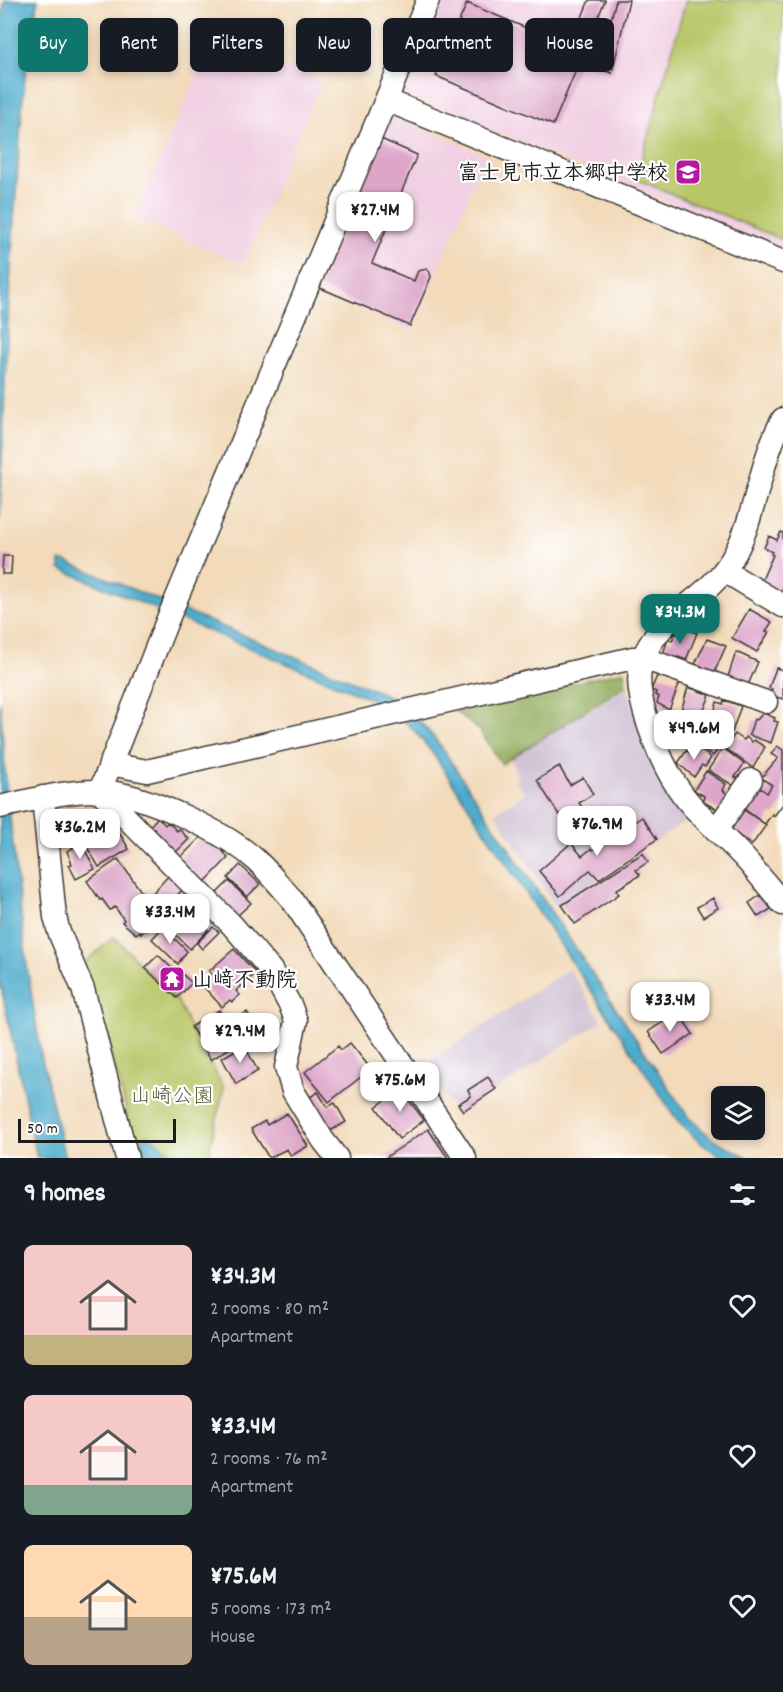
<!DOCTYPE html>
<meta charset="utf-8">
<style>
:root{--surface:#171b24;--page:#20242c;--text:#f1f3f6;--muted:#9ea1a6;--accent:#0f766e}
body{margin:0;font-family:Dekko,"Klee One",sans-serif;background:var(--page);color:var(--text);height:100vh;display:flex;flex-direction:column;font-size:22px;white-space:nowrap}
*{box-sizing:border-box;margin:0}
p{font-size:20px;color:var(--muted)}
.icon{flex:none;width:33px;height:33px;fill:none;stroke:currentColor;stroke-width:2;stroke-linecap:round;stroke-linejoin:round}
.map{position:relative;height:1158px;overflow:hidden}
.side{display:flex;flex-direction:column;background:var(--surface);flex:1}
.side>*{flex:none}
.guide{position:absolute;left:18px;top:18px;width:747px;height:54px;display:flex;gap:12px}
.buttons{position:absolute;left:711px;top:1086px;display:grid;gap:12px}
.buttons a{display:grid;place-items:center;width:54px;height:54px;border-radius:9px;background:var(--surface);box-shadow:0 3px 9px #0003;font-size:30px}
.scale{position:absolute;left:18px;bottom:15px;width:158px;box-sizing:border-box;padding-left:6px;border:3px solid #1c1c1c;border-top:0;font-size:16px;line-height:21px;white-space:nowrap;color:#1c1c1c;-webkit-text-stroke:4px #fff;paint-order:stroke}
.price{position:absolute;translate:-50% -51px;padding:0 14px;border-radius:12px;background:#fff;color:#222;font-size:20px;line-height:39px;filter:drop-shadow(0 2px 3px #0008)}
.price::after{content:'';position:absolute;left:50%;top:36px;width:18px;height:14px;margin-left:-9px;background:inherit;clip-path:polygon(0 0,100% 0,50% 100%)}
.price.selected{background:var(--accent);color:#fff}
ul{padding:0;list-style:none}
li{display:flex;align-items:center;gap:18px;height:150px;padding:0 24px}
li span{display:grid;place-items:center;flex:none;width:168px;height:120px;border-radius:9px;color:#555}
li>.icon{margin-inline-start:auto}
span .icon{width:72px;height:72px;fill:#fffc;stroke-width:1}
li b{font-size:26px}
h2{display:flex;justify-content:space-between;align-items:center;height:72px;padding:0 24px;font-size:26px}
.pill{padding:0 21px;border-radius:9px;background:var(--surface);box-shadow:0 3px 9px #0003;font-size:21px;line-height:54px}
.pill.selected{background:var(--accent);color:#fff}
.map>svg:first-child{display:block}
.built{fill:#f1d0e3}
.industrial{fill:#cebed1}
.green{fill:#b9c667;stroke:#6a7142;stroke-width:1.5}
.forest{fill:#92ab5c;stroke:#57643c;stroke-width:1.5}
.water{fill:#4daccc;stroke:#346474;stroke-width:1.5}
.building{fill:#dda6c9}
.lines{fill:none;stroke-linecap:round;stroke-linejoin:round}
.minor-casing{stroke:#3c3834;stroke-width:25}
.minor{stroke:#fff;stroke-width:22}
.labels{text-anchor:middle;stroke-width:4.5;stroke-linejoin:round;paint-order:stroke}
.poi-label{font-size:21px;font-weight:bold;fill:#1c1c1c;stroke:#fff;text-anchor:end}
.park-label{font-size:21px;fill:#5b603a;stroke:#fff}
</style>
<div class="map">
<svg width="783" height="1158" viewBox="0 0 783 1158">
<rect width="100%" height="100%" fill="#fff"/>
<filter id="ink" filterUnits="userSpaceOnUse"><feTurbulence type="fractalNoise" baseFrequency=".0167" numOctaves="2"/><feDisplacementMap in="SourceGraphic" scale="12" xChannelSelector="R" yChannelSelector="G"/><feConvolveMatrix kernelMatrix="1 2 1 2 8 2 1 2 1" color-interpolation-filters="sRGB"/></filter>
<filter id="wash" filterUnits="userSpaceOnUse"><feTurbulence type="fractalNoise" baseFrequency=".008" numOctaves="4" result="noise"/><feDisplacementMap in="SourceGraphic" scale="24" xChannelSelector="R" yChannelSelector="G"/><feGaussianBlur stdDeviation="1.35" result="paint"/><feColorMatrix in="noise" values="0 0 0 0 0 0 0 0 0 0 0 0 0 0 0 0 0 1.4 0 .05"/><feComposite in="paint" operator="in"/></filter>
<g filter="url(#wash)">
<rect width="100%" height="100%" fill="#f2daba"/>
<path class="built" d="M436,0H783V250L404,94L401,84Z
M214,35L322,81L243,264L135,218Z
M388,115L486,155L412,331L315,290Z"/>
<path class="industrial" d="M627,686L636,718L689,819L557,908L495,813L525,793L518,784L512,758Z
M569,969L602,1021L458,1115L424,1065Z"/>
<path class="green" d="M686,0H783V240L636,179Z
M114,937L178,1002L191,1029L224,1088L210,1147L211,1158H138L118,1078L83,964Z"/>
<path class="forest" d="M624,671L626,685L502,764L479,730L455,711Z"/>
<path class="water" d="M5,0H38C24,59 21,120 17,180C8,293 4,407 0,520V26Z
M60,561H65L389,696C409,709 425,726 440,745L689,1118L713,1139L749,1158H725L704,1146L679,1123L438,761C423,739 406,719 383,704L60,569Z
M0,701L6,783L27,966L41,1054L65,1158H37L0,982Z
M145,1135C154,1137 161,1147 170,1152L173,1158H140L139,1150Z"/>
<g id="blocks">
<path class="building" d="M589,0H605L594,28L580,22Z
M616,0H629L612,73L579,63L553,125L436,76L467,3L583,52L601,58Z
M381,139L417,155L372,263L414,281L418,271L427,269L430,273L431,277L410,326L318,287Z
M781,532L783,533V594L760,584L773,555L771,554L772,552L764,548L769,536L777,540Z
M3,556H12L11,574H2Z
M749,609L772,622L766,631L769,632L757,652L732,638Z
M685,629L697,633L686,660L678,657L677,660L663,654L668,639L672,641L675,633L677,634L679,631L684,633Z
M707,639L726,646L714,673L700,668L701,666L695,664Z
M736,652L758,662L748,685L728,677Z
M776,668L783,670V699L770,695L772,689L769,688Z
M658,674L680,682L669,710L657,703L659,697L655,695L656,692L651,690Z
M688,687L710,695L699,722L680,715Z
M724,700L741,706L732,732L711,725L717,702L723,704Z
M763,713L775,718L774,721L778,722L771,743L749,735L754,719L757,720Z
M667,718L690,725L687,738L679,735L677,742L665,738L667,731L663,730Z
M698,725L708,730L709,728L725,740L713,756L689,738Z
M735,734L744,740L746,737L752,742L754,740L765,747L753,768L725,748Z
M696,746L711,758L705,767L702,765L694,777L678,763L687,750L691,754Z
M777,746L783,750V804L774,816L772,814L765,824L744,809L759,787L767,793L772,785L761,778L778,758L771,754Z
M723,748L744,764L735,777L739,779L734,786L708,770Z
M559,766L570,785L583,777L593,794L579,803L586,813L576,819L569,809L559,815L537,780Z
M706,771L726,784L723,790L730,797L721,811L703,802L704,796L694,790Z
M93,807L96,813L99,811L108,826L105,828L108,831L89,843L73,815L84,808L86,812Z
M744,810L766,825L752,845L731,830Z
M158,817L165,825L168,822L177,831L179,829L189,839L173,855L147,829Z
M642,817L657,839L599,879L590,870L560,896L539,871L571,843L582,856L591,849L593,850Z
M117,829L129,849L99,867L87,847Z
M202,836L206,837L214,845L216,842L228,858L204,883L179,859Z
M79,839L95,869L76,879L69,865L72,864L67,851L73,848L71,844Z
M643,853L648,862L636,870L640,875L616,890L619,894L575,924L562,905Z
M118,859L158,915L147,922L149,925L141,934L140,931L136,934L122,922L124,920L115,907L110,910L102,899L100,900L87,881Z
M240,865L260,884L247,897L228,878Z
M170,874L184,888L166,907L152,894Z
M229,881L251,903L236,917L215,895Z
M761,895L771,909L758,917L749,903Z
M177,897L181,901L183,899L192,908L171,930L158,917Z
M713,898L718,908L703,917L697,907Z
M194,912L198,917L202,913L211,922L206,928L208,930L190,949L174,933Z
M163,927L187,951L178,964L152,939Z
M213,927L219,932L202,949L197,943Z
M234,949L256,973L236,991L240,995L232,1002L230,1000L222,1007L203,986L209,981L207,978L212,974L209,971Z
M158,955L179,975L181,973L192,983L177,998L145,968Z
M219,1010L228,1024L247,1012L258,1030L211,1060L191,1027Z
M678,1012L693,1034L663,1054L648,1032Z
M350,1043L371,1069L329,1102L305,1072L338,1046L341,1050Z
M244,1045L258,1071L236,1084L222,1058Z
M488,1077L496,1089L463,1111L458,1104L471,1096L468,1090Z
M398,1086L424,1120L399,1139L376,1107L391,1096L389,1094Z
M318,1092L327,1107L335,1103L346,1122L325,1134L305,1100Z
M287,1113L308,1146L291,1156L287,1149L269,1158L251,1129L265,1121L267,1125Z
M428,1129L448,1158H385Z"/>
</g>
</g>
<g filter="url(#ink)">
<use href="#blocks" fill-opacity="0" stroke="#3c3834" stroke-width="1.5"/>
<g class="lines">
<g class="minor-casing">
<path id="minor" d="M386,100L783,262
M783,419C757,465 756,527 726,568C702,601 665,613 645,653C636,672 639,691 644,710C654,745 669,781 693,807C711,826 731,843 748,862C760,876 771,890 783,904
M726,568L733,576L783,606
M110,764L147,771L633,658H643L766,702
M100,791L167,621L428,0
M100,791L232,925L271,970L291,1007L296,1021L286,1067L293,1091L323,1140L337,1158
M43,797L55,917L59,932L83,989L127,1158
M0,807C32,800 67,790 100,791C143,793 226,832 257,861C269,872 280,886 291,898L465,1158
M716,830L751,780"/>
</g>
<use href="#minor" class="minor"/>
</g>
</g>
<defs>
<g id="school-square" transform="scale(1.35)"><rect x="-9" y="-9" width="18" height="18" rx="4" fill="#b5179e" stroke="#fff"/><path d="M0-5L7-2L0 1L-7-2ZM-4 1L0 2.5L4 1V4Q0 6-4 4Z" fill="#fff"/></g>
<g id="temple-square" transform="scale(1.35)"><rect x="-9" y="-9" width="18" height="18" rx="4" fill="#b5179e" stroke="#fff"/><path d="M0-6L5-2H3V0L6.5 2.5H4V6H1.5V3h-3V6H-4V2.5H-6.5L-3 0V-2H-5Z" fill="#fff"/></g>
</defs>
<g fill-rule="evenodd">
<use href="#school-square" x="688" y="172"/>
<use href="#temple-square" x="172" y="979"/>
</g>
<g class="labels">
<g class="poi-label">
<text x="668" y="179">富士見市立本郷中学校</text>
<text x="192" y="986" text-anchor="start">山﨑不動院</text>
</g>
<g class="park-label">
<text x="172" y="1102">山崎公園</text>
</g>
</g>
</svg>
<div class="buttons">
<a><svg class="icon" aria-label="layers" viewBox="0 0 24 24"><path d="M12 4l9 5-9 5-9-5zM3 14l9 5 9-5"/></svg></a>
</div>
<div class="scale">50 m</div>
<b class="price" style="left:375px;top:243px">¥27.4M</b>
<b class="price selected" style="left:680px;top:645px">¥34.3M</b>
<b class="price" style="left:694px;top:761px">¥49.6M</b>
<b class="price" style="left:597px;top:857px">¥76.9M</b>
<b class="price" style="left:80px;top:860px">¥36.2M</b>
<b class="price" style="left:170px;top:945px">¥33.4M</b>
<b class="price" style="left:670px;top:1033px">¥33.4M</b>
<b class="price" style="left:240px;top:1064px">¥29.4M</b>
<b class="price" style="left:400px;top:1113px">¥75.6M</b>
<div class="guide">
<a class="pill selected">Buy</a>
<a class="pill">Rent</a>
<a class="pill">Filters</a>
<a class="pill">New</a>
<a class="pill">Apartment</a>
<a class="pill">House</a>
</div>
</div>
<section class="side">
<h2>9 homes<svg class="icon" aria-label="filters" viewBox="0 0 24 24"><path d="M4 7h16M4 17h16"/><circle cx="9" cy="7" r="2"/><circle cx="15" cy="17" r="2"/></svg></h2>
<ul>
<li><span style="background:linear-gradient(#f6c9c9 75%,#c2b280 0)"><svg class="icon" aria-label="home" viewBox="0 0 24 24"><path d="M3 11l9-7 9 7M6 9v11h12V9"/></svg></span><div><b>¥34.3M</b><p>2 rooms · 80 m²</p><p>Apartment</p></div><svg class="icon" aria-label="heart" viewBox="0 0 24 24"><path d="M12 20l-8-8c-3-5 5-10 8-4 3-6 11-1 8 4z"/></svg></li>
<li><span style="background:linear-gradient(#f6c9c9 75%,#7fa58c 0)"><svg class="icon" aria-label="home" viewBox="0 0 24 24"><path d="M3 11l9-7 9 7M6 9v11h12V9"/></svg></span><div><b>¥33.4M</b><p>2 rooms · 76 m²</p><p>Apartment</p></div><svg class="icon" aria-label="heart" viewBox="0 0 24 24"><path d="M12 20l-8-8c-3-5 5-10 8-4 3-6 11-1 8 4z"/></svg></li>
<li><span style="background:linear-gradient(#ffd9b3 60%,#b9a48a 0)"><svg class="icon" aria-label="home" viewBox="0 0 24 24"><path d="M3 11l9-7 9 7M6 9v11h12V9"/></svg></span><div><b>¥75.6M</b><p>5 rooms · 173 m²</p><p>House</p></div><svg class="icon" aria-label="heart" viewBox="0 0 24 24"><path d="M12 20l-8-8c-3-5 5-10 8-4 3-6 11-1 8 4z"/></svg></li>
</ul>
</section>
